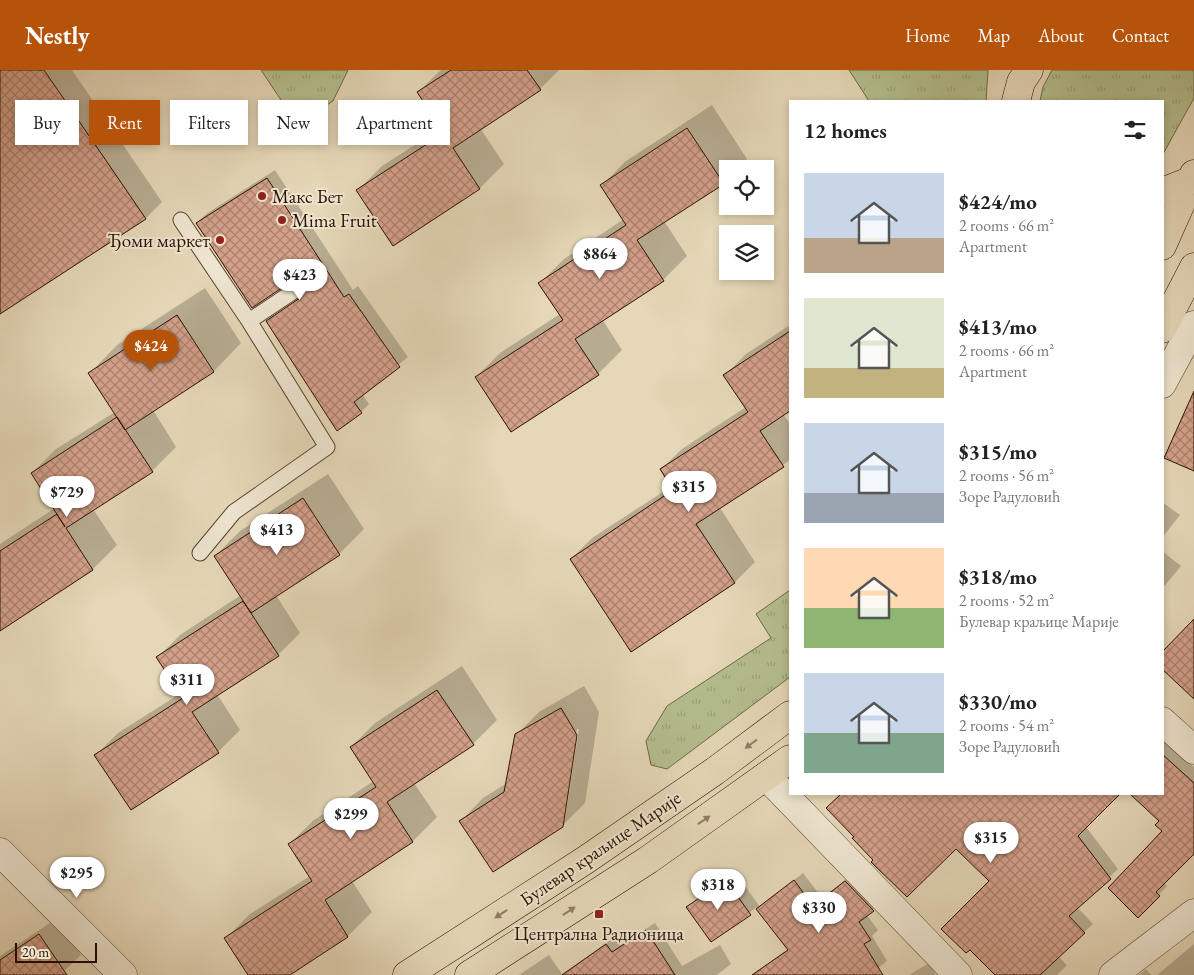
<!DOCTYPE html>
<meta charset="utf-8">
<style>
:root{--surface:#fff;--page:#f6f6f6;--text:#222;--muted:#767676;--accent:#b45309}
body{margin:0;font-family:"EB Garamond",serif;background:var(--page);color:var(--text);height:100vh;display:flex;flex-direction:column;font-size:19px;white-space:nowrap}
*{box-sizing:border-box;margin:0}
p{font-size:16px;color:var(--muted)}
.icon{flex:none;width:28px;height:28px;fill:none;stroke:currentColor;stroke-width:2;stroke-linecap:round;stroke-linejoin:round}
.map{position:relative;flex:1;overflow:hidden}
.side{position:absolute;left:789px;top:30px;width:375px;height:695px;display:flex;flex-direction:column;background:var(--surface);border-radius:0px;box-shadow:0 2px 8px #0003}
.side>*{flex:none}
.hud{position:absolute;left:15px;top:30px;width:475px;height:45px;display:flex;gap:10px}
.tools{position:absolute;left:719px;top:90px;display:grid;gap:10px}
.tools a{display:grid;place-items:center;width:55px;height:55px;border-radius:0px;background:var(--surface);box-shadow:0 2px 8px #0003;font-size:25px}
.scale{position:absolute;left:15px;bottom:12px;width:82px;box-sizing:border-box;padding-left:5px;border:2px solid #2c1200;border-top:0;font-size:14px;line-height:18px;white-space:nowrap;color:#2c1200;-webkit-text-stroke:4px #eee5d0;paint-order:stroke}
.price{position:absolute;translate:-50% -42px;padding:0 11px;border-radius:18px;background:#fff;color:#222;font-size:16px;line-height:32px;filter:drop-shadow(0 1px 2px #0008)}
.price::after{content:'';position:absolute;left:50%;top:30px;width:15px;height:11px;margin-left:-8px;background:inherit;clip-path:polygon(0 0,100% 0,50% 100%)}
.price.active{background:var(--accent);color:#fff}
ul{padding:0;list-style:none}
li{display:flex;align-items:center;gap:15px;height:125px;padding:0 15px}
li span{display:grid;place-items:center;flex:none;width:140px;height:100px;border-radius:0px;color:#555}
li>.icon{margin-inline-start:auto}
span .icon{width:60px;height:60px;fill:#fffc;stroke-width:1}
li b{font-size:21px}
h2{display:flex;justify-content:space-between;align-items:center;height:60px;padding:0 15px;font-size:21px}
.chip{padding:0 18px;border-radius:0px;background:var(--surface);box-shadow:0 2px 8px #0003;font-size:18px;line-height:45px}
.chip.active{background:var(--accent);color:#fff}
header{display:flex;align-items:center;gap:30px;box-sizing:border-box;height:70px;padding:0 25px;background:var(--accent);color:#fff}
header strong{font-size:24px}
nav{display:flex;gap:28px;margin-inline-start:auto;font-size:18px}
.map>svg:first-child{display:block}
.grass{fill:url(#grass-tufts);stroke:#706847}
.shadow{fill:#0003;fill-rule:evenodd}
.building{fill:url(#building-cross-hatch);stroke:#2c1200}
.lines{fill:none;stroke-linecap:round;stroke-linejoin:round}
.lane-casing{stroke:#5a432e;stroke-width:17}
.street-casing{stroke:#5a432e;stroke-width:29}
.primary-casing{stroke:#2c1200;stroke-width:29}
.lane{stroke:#eee5d0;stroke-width:15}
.street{stroke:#eee5d0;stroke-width:28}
.primary{stroke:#e5d7b7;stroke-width:28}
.oneway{fill:#927e65}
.poi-dot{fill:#8f2418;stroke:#eee5d0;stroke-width:2}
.labels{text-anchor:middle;stroke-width:4;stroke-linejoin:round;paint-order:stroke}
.poi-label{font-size:19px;fill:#2c1200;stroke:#eee5d0;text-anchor:start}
.street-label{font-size:19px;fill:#2c1200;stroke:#eee5d0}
</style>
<header>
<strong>Nestly</strong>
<nav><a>Home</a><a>Map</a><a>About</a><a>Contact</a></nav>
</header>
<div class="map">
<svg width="1194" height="905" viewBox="0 0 1194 905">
<defs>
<pattern id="grass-tufts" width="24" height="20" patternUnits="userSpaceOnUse" patternTransform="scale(1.25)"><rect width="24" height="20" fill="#b5be8e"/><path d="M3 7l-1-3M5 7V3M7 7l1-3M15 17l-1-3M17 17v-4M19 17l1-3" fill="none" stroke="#9ca279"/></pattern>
<pattern id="building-cross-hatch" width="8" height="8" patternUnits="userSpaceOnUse" patternTransform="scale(1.25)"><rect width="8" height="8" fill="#d3a08a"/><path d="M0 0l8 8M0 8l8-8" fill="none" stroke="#ab816e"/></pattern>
</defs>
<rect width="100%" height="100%" fill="#e5d7b7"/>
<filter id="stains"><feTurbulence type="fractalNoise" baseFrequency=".004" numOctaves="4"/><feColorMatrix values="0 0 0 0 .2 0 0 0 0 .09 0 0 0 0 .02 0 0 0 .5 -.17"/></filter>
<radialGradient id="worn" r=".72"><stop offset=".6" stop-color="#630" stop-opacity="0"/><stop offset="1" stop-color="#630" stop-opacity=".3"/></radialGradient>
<path class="grass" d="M261,0H348L333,31L297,54Z
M849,0H988L986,31H869Z
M1052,0H1194V28L1163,84L1162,31H1040L1043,17Z
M790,520V607L667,699L651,695L646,671L667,636L771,568L756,544Z"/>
<path class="shadow" d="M0,0H72L162,132L146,148L0,243Z
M441,0H559L540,19L480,58L504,94L480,118L393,174L358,120L382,96L441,58L418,22Z
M712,35L747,89L737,99H728V108L723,113L664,151L687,186L663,210L602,249L622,280L598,304L476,307L500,283L560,244L540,213L564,189L624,149L602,115L626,91Z
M275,100L353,220L358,216L408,287L362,324L369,334L361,342L267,251L303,225L305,221L302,215L197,153L206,144Z
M205,218L241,273L214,301L153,340L176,377L152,401L93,439L117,475L93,499L6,556L0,547V474L55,438L32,403L56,379L115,342L90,303L117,275Z
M790,255V339L783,344L790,354V390L720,438L755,492L734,513L571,489L592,468L672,416L661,399L682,379L746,337L725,305L746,284Z
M328,404L364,459L339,484L276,525L300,563L278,585L217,624L240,660L218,682L96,685L118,663L181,623L158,587L180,565L241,525L215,486L240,461Z
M1162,432L1180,445L1162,468Z
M1162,481L1181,496L1162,519Z
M462,596L497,650L473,674L414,713L437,747L413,771L352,811L372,842L348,866L288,905H250L226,868L250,844L310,806L289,774L314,750L374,711L351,677L375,653Z
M584,616L599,642L585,733L562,756L461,751L483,728L507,713L516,665L539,642ZM577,659H579L565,749H563Z
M1162,656L1173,678L1194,697V784L1164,813L1167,816L1138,847L1163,761L1161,751L1132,724H1162Z
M842,724H1118L1086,757L1118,799L1077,837L1093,854L1058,886L1067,895L1057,905H996L991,811L956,777L855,767L828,738Z
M735,802L760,837L803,803L822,828L854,803L882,832L867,845L878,860L872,866L887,891L869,905H752L788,879L757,837L711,871L688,837Z
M56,849L81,885L60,905H0V886Z
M655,853L682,896L720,875L731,894L717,905H519L549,885L562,904L615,867L621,875Z
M1194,874V905H1157Z
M929,893L936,905H909Z
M1146,899L1151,905H1139Z"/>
<path class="building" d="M0,0H44L146,149L0,244Z
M451,0H527L541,20L453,78L480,119L393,176L356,120L444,63L417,22Z
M687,58L724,114L637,170L664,211L575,269L599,305L511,362L475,307L563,250L538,213L626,155L600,115Z
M267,108L344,227L349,224L400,297L354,332L362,343L337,361L266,251L300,228L303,221L301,215L294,212L289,213L252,238L196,153Z
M177,245L214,302L125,360L88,303Z
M790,261V341L760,361L784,397L696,454L735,513L631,582L570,489L673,420L660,399L748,342L723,305Z
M1194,321V401L1164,388Z
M117,347L153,402L66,458L93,500L0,561V481L57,444L65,457L31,403Z
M303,428L340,485L251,543L214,486Z
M243,531L279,586L192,642L219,683L131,740L94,685L183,628L156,587Z
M1194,549V629L1162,599V582Z
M437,620L474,675L387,732L413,772L325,830L348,867L290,905H248L224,868L312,811L288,774L376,717L350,677Z
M561,638L577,665L563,757L493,802L459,751L504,722L515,664Z
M1162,684L1194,713V784L1156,822L1160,826L1138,848L1108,818L1162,761L1155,755L1159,751L1130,724H1162Z
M841,724H1120L1078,766L1111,809L1069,846L1085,863L1040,905H995L970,880L966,883L941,859L989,811L956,779L907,827L871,792L873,790L852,768L854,767L826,738Z
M726,810L751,845L711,872L686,837Z
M794,810L813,836L845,811L874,841L859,852L871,870L864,874L883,905H752L788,880L756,839Z
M646,860L675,905H562L606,874L612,882Z
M39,864L67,905H0V890Z"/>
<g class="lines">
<g class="lane-casing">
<path id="lane" d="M181,150L249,251L327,377L234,442L200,483
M249,251L294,221"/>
</g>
<g class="street-casing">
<path id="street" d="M1162,314L1194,255
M1162,651L1194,680
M767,707L958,905
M0,782L123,905
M1113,905L1194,843"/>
</g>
<g class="primary-casing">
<path id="primary" d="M1016,31L1021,12L1029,0
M1162,122L1190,111
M1162,176L1194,104
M1162,259L1194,197
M407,905L584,791L715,701L790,645
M469,905L648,790L790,689"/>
</g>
<use href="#lane" class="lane"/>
<use href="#street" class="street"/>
<use href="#primary" class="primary"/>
</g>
<defs><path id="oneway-solid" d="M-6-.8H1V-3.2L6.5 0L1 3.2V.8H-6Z" transform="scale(1.25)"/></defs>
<g class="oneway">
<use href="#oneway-solid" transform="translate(751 674) rotate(144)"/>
<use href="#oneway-solid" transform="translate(704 750) rotate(-34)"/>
<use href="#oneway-solid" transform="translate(569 841) rotate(-33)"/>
<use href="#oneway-solid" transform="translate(501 844) rotate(147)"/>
</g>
<g class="poi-dot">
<circle cx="262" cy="126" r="5"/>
<circle cx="282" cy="150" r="5"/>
<circle cx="220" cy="170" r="5"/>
<rect x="594" y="839" width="10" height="10" rx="2.5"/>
</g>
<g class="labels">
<g class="poi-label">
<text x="272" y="133">Макс Бет</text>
<text x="292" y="157">Mima Fruit</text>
<text x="210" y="177" text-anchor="end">Ђоми маркет</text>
<text x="599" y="870" text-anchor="middle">Централна Радионица</text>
</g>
<g class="street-label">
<text transform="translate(600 778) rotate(-34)" y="7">Булевар краљице Марије</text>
</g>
</g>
<rect width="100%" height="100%" filter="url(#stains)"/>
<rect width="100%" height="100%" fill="url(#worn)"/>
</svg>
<div class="tools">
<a><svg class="icon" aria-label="locate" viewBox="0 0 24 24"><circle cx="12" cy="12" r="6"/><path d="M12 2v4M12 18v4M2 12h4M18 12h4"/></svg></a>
<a><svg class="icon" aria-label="layers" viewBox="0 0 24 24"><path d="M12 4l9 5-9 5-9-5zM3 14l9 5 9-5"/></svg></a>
</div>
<div class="scale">20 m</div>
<b class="price" style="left:600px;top:210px">$864</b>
<b class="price" style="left:300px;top:231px">$423</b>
<b class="price active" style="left:151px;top:302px">$424</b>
<b class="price" style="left:689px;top:443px">$315</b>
<b class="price" style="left:67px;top:448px">$729</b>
<b class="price" style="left:277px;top:486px">$413</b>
<b class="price" style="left:187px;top:636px">$311</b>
<b class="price" style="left:351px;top:770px">$299</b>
<b class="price" style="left:991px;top:794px">$315</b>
<b class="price" style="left:77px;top:829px">$295</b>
<b class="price" style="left:718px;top:841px">$318</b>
<b class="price" style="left:819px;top:864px">$330</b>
<div class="hud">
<a class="chip">Buy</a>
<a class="chip active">Rent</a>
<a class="chip">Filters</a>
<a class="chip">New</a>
<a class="chip">Apartment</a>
</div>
<section class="side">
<h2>12 homes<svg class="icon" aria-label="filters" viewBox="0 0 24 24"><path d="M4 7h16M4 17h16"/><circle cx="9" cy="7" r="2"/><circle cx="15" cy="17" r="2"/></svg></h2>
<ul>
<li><span style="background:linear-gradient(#c9d6e8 65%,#b9a48a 0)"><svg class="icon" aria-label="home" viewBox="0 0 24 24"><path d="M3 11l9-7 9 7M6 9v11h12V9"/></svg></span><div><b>$424/mo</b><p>2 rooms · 66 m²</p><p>Apartment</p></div></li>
<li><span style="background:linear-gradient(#dfe7d0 70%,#c2b280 0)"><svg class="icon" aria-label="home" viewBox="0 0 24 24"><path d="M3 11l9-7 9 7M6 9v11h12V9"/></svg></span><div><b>$413/mo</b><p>2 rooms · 66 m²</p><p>Apartment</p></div></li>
<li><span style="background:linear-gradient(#c9d6e8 70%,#9aa5b1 0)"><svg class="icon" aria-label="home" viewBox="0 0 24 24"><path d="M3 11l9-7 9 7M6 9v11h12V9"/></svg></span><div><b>$315/mo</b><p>2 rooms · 56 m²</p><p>Зоре Радуловић</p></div></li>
<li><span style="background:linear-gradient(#ffd9b3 60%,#8fb573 0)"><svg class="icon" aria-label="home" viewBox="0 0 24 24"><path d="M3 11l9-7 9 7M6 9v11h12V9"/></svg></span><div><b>$318/mo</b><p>2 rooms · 52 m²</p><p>Булевар краљице Марије</p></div></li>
<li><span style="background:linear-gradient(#c9d6e8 60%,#7fa58c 0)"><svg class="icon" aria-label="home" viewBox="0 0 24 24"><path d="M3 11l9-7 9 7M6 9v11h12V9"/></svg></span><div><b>$330/mo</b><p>2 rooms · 54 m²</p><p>Зоре Радуловић</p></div></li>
</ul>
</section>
</div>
